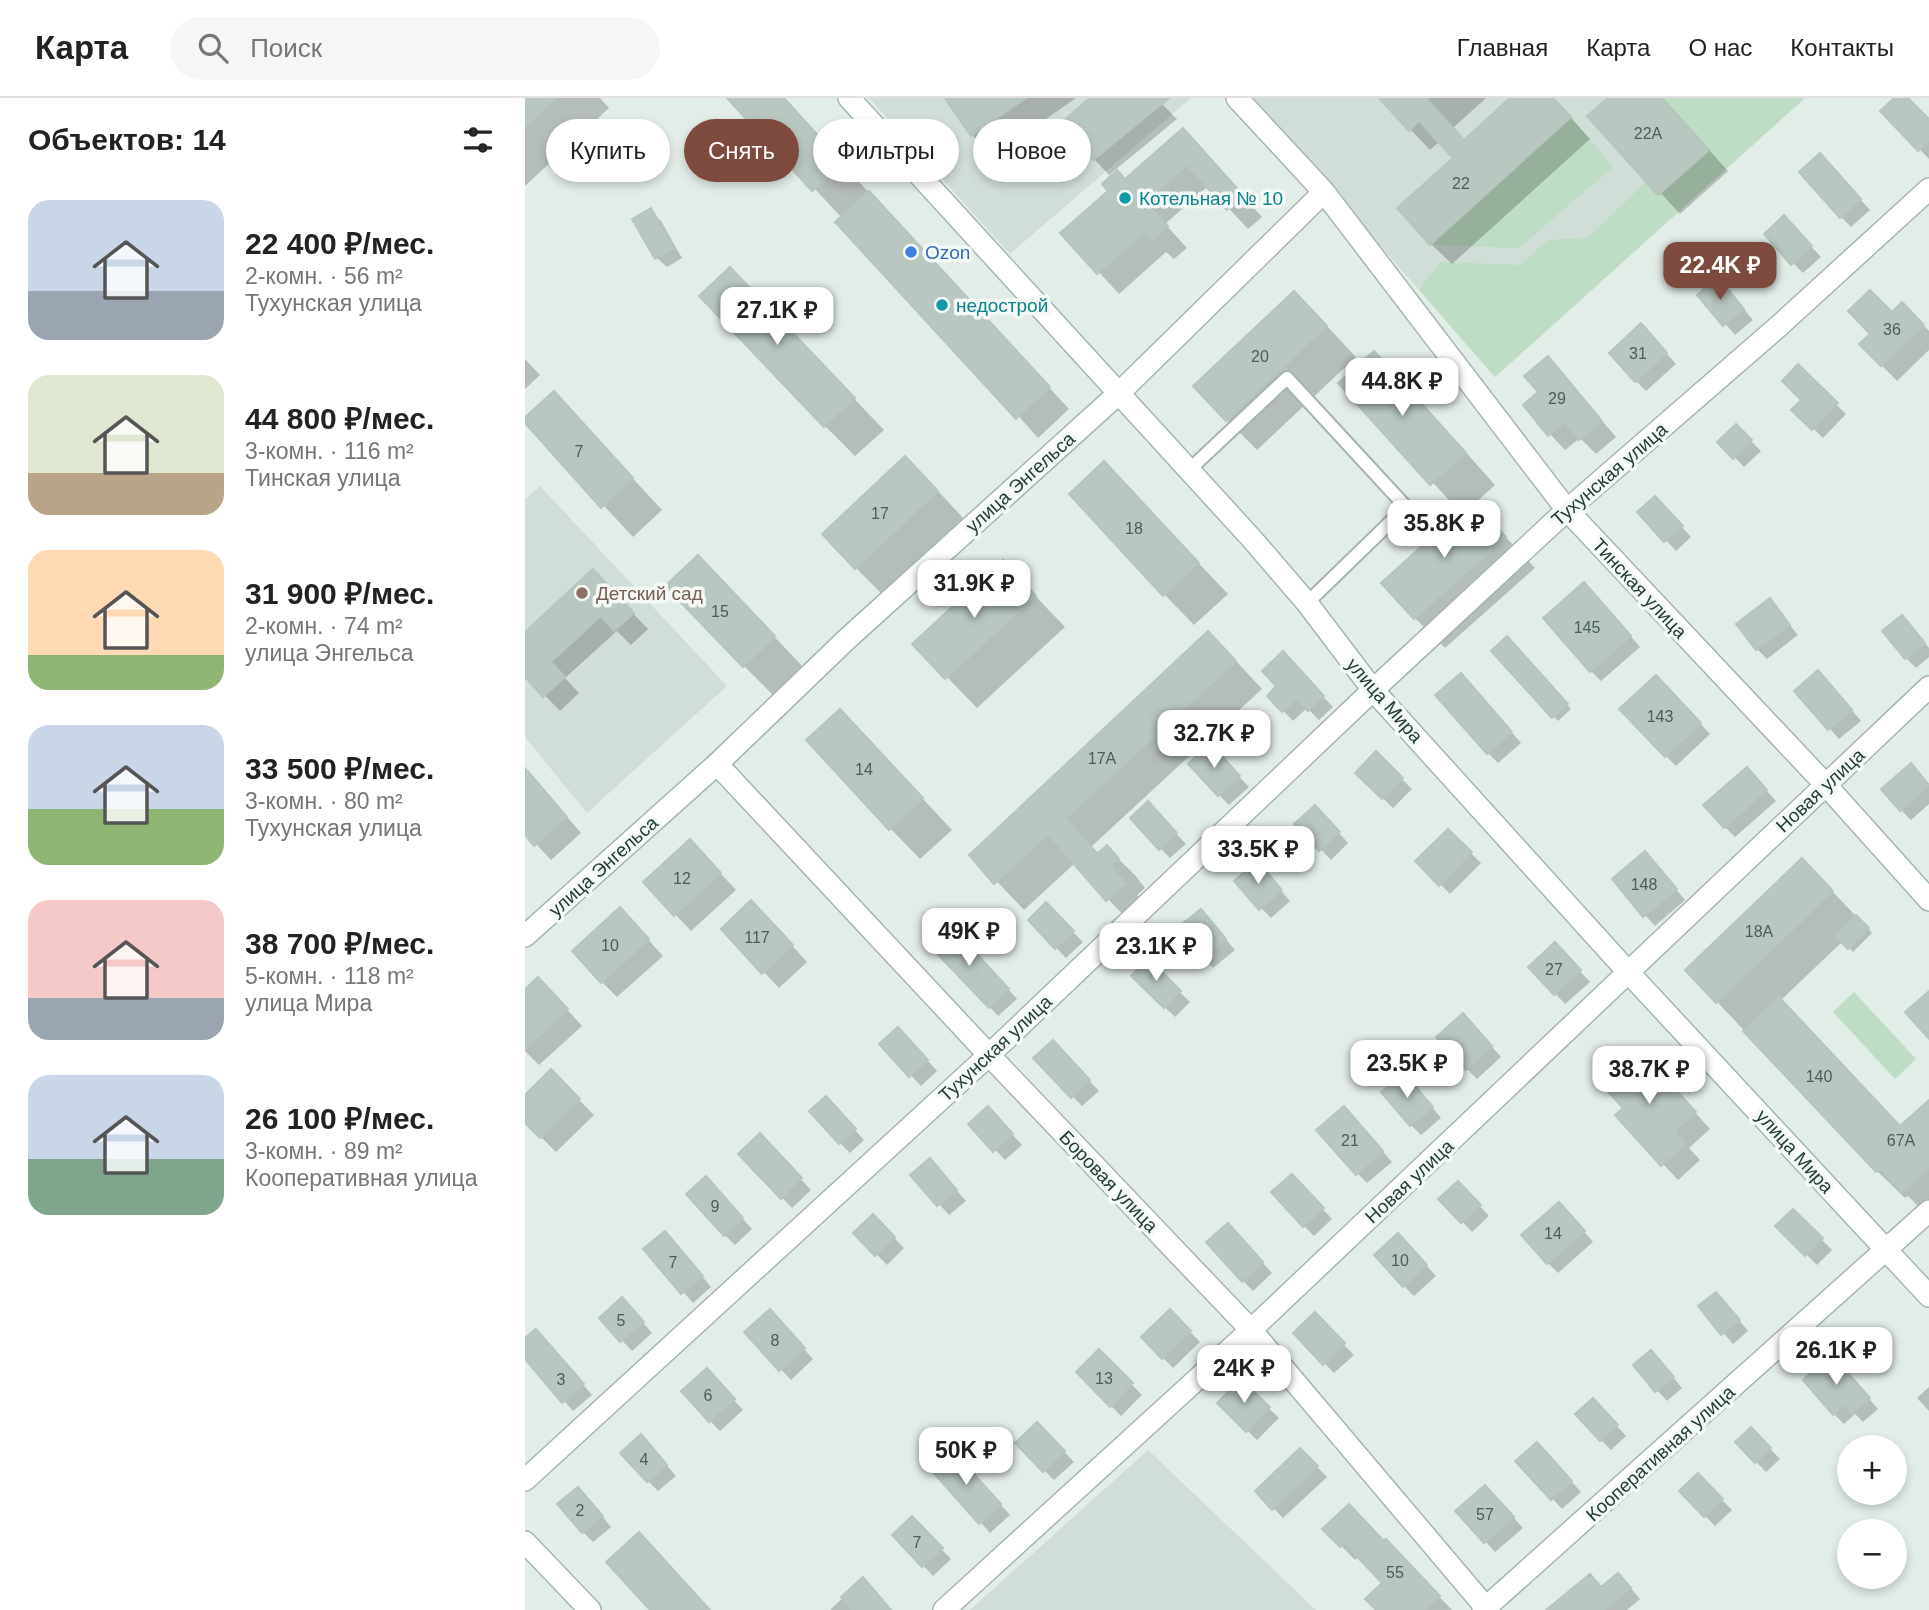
<!DOCTYPE html>
<html lang="ru">
<meta charset="utf-8">
<style>
:root{--surface:#fff;--page:#f6f6f6;--text:#222;--muted:#767676;--line:#e0e0e0;--accent:#7e4a3d}
body{margin:0;font-family:Helvetica,sans-serif;background:var(--page);color:var(--text);height:100vh;display:flex;flex-direction:column;font-size:26px;white-space:nowrap}
*{box-sizing:border-box;margin:0}
p{font-size:23px;color:var(--muted)}
.icon{flex:none;width:38px;height:38px;fill:none;stroke:currentColor;stroke-width:2;stroke-linecap:round;stroke-linejoin:round}
.map{position:relative;flex:1;overflow:hidden}
.details{display:flex;flex-direction:column;background:var(--surface);width:525px}
.details>*{flex:none}
.top-card{position:absolute;left:21px;top:21px;width:665px;height:63px;display:flex;gap:14px}
.fabs{position:absolute;left:1312px;top:1337px;display:grid;gap:14px}
.fabs a{display:grid;place-items:center;width:70px;height:70px;border-radius:50%;background:var(--surface);box-shadow:0 4px 10px #0003;font-size:35px}
.price{position:absolute;translate:-50% -60px;padding:0 16px;border-radius:14px;background:#fff;color:#222;font-size:23px;line-height:46px;filter:drop-shadow(0 2px 4px #0008)}
.price::after{content:'';position:absolute;left:50%;top:42px;width:21px;height:16px;margin-left:-10px;background:inherit;clip-path:polygon(0 0,100% 0,50% 100%)}
.price.selected{background:var(--accent);color:#fff}
ul{padding:0;list-style:none}
li{display:flex;align-items:center;gap:21px;height:175px;padding:0 28px}
li span{display:grid;place-items:center;flex:none;width:196px;height:140px;border-radius:21px;color:#555}
li>.icon{margin-inline-start:auto}
span .icon{width:84px;height:84px;fill:#fffc;stroke-width:1}
li b{font-size:30px}
h2{display:flex;justify-content:space-between;align-items:center;height:84px;padding:0 28px;font-size:30px}
.chip{padding:0 24px;border-radius:32px;background:var(--surface);box-shadow:0 4px 10px #0003;font-size:24px;line-height:63px}
.chip.selected{background:var(--accent);color:#fff}
header{display:flex;align-items:center;gap:42px;box-sizing:border-box;height:98px;padding:0 35px;background:var(--surface);border-bottom:2px solid var(--line)}
header strong{font-size:33px}
nav{display:flex;gap:38px;margin-inline-start:auto;font-size:24px}
.search{width:490px;height:63px;background:var(--page);display:flex;align-items:center;gap:18px;box-sizing:border-box;padding:0 24px;border-radius:38px;color:var(--muted);font-size:26px}
main{display:flex;flex:1;min-height:0}
.map>svg:first-child{display:block}
.built{fill:#d1ddd7}
.green{fill:#bdddc4}
.shadow{fill:#0003}
.building{fill:#b9c7c1;stroke:#b6c6bf;stroke-width:2}
.lines{fill:none;stroke-linecap:round;stroke-linejoin:round}
.lane-casing{stroke:#a6b5af;stroke-width:16}
.street-casing{stroke:#a6b5af;stroke-width:24}
.secondary-casing{stroke:#a2b8af;stroke-width:24}
.lane{stroke:#fff;stroke-width:12}
.street{stroke:#fff;stroke-width:21}
.secondary{stroke:#fff;stroke-width:21}
.culture-dot{fill:#0f9aa8;stroke:#f4f9f6;stroke-width:2.5}
.shop-dot{fill:#3f7fe0;stroke:#f4f9f6;stroke-width:2.5}
.education-dot{fill:#8d6e63;stroke:#f4f9f6;stroke-width:2.5}
.labels{text-anchor:middle;stroke-width:7;stroke-linejoin:round;paint-order:stroke}
.number-label{font-size:16px;fill:#486058}
.culture-label{font-size:19px;fill:#0d838f;stroke:#f4f9f6;text-anchor:start}
.shop-label{font-size:19px;fill:#366cbe;stroke:#f4f9f6;text-anchor:start}
.street-label{font-size:19px;fill:#233e35;stroke:#f4f9f6}
.education-label{font-size:19px;fill:#785e54;stroke:#f4f9f6;text-anchor:start}
</style>
<header>
<strong>Карта</strong>
<div class="search"><svg class="icon" aria-label="search" viewBox="0 0 24 24"><circle cx="10" cy="10" r="6"/><path d="M15 15l6 6"/></svg>Поиск</div>
<nav><a>Главная</a><a>Карта</a><a>О нас</a><a>Контакты</a></nav>
</header>
<main>
<section class="details">
<h2>Объектов: 14<svg class="icon" aria-label="filters" viewBox="0 0 24 24"><path d="M4 7h16M4 17h16"/><circle cx="9" cy="7" r="2"/><circle cx="15" cy="17" r="2"/></svg></h2>
<ul>
<li><span style="background:linear-gradient(#c9d6e8 65%,#9aa5b1 0)"><svg class="icon" aria-label="home" viewBox="0 0 24 24"><path d="M3 11l9-7 9 7M6 9v11h12V9"/></svg></span><div><b>22 400 ₽/мес.</b><p>2-комн. · 56 m²</p><p>Тухунская улица</p></div></li>
<li><span style="background:linear-gradient(#dfe7d0 70%,#b9a48a 0)"><svg class="icon" aria-label="home" viewBox="0 0 24 24"><path d="M3 11l9-7 9 7M6 9v11h12V9"/></svg></span><div><b>44 800 ₽/мес.</b><p>3-комн. · 116 m²</p><p>Тинская улица</p></div></li>
<li><span style="background:linear-gradient(#ffd9b3 75%,#8fb573 0)"><svg class="icon" aria-label="home" viewBox="0 0 24 24"><path d="M3 11l9-7 9 7M6 9v11h12V9"/></svg></span><div><b>31 900 ₽/мес.</b><p>2-комн. · 74 m²</p><p>улица Энгельса</p></div></li>
<li><span style="background:linear-gradient(#c9d6e8 60%,#8fb573 0)"><svg class="icon" aria-label="home" viewBox="0 0 24 24"><path d="M3 11l9-7 9 7M6 9v11h12V9"/></svg></span><div><b>33 500 ₽/мес.</b><p>3-комн. · 80 m²</p><p>Тухунская улица</p></div></li>
<li><span style="background:linear-gradient(#f6c9c9 70%,#9aa5b1 0)"><svg class="icon" aria-label="home" viewBox="0 0 24 24"><path d="M3 11l9-7 9 7M6 9v11h12V9"/></svg></span><div><b>38 700 ₽/мес.</b><p>5-комн. · 118 m²</p><p>улица Мира</p></div></li>
<li><span style="background:linear-gradient(#c9d6e8 60%,#7fa58c 0)"><svg class="icon" aria-label="home" viewBox="0 0 24 24"><path d="M3 11l9-7 9 7M6 9v11h12V9"/></svg></span><div><b>26 100 ₽/мес.</b><p>3-комн. · 89 m²</p><p>Кооперативная улица</p></div></li>
</ul>
</section>
<div class="map">
<svg width="1404" height="1512" viewBox="0 0 1404 1512">
<rect width="100%" height="100%" fill="#e3ede8"/>
<path class="built" d="M344,0H666L485,156Z
M726,0H1280L970,279Z
M15,388L202,588L62,715L0,639V401Z
M623,1352L791,1512H445Z"/>
<path class="green" d="M1137,0H1280L970,279L895,193L899,184L916,164L995,167L1023,142L1062,140L1121,84L1134,97L1184,52Z
M1046,19L1088,69L994,150L905,147Z
M1329,894L1391,961L1370,981L1308,914Z"/>
<path class="shadow" d="M0,0H75L84,10L0,88Z
M205,0H259L346,97L544,311L513,340L317,120Z
M426,0H551L468,58L447,37L423,2Z
M568,0H631L652,21L584,77L569,61Z
M856,0H961L928,30L940,43L988,0H1028L1065,41L927,166L906,146L930,60L915,43L905,52Z
M1085,0H1137L1203,73L1155,116L1065,18Z
M1372,0H1381L1404,23V61L1358,13Z
M678,53L737,119L723,131L683,88L640,126L662,150L649,161L641,154L594,196L538,135Z
M1305,68L1345,112L1326,129L1316,119Z
M126,112L136,123L157,160L142,169L131,159Z
M1269,130L1296,159L1278,175L1268,165Z
M1203,192L1228,222L1210,237L1175,197Z
M235,202L359,332L330,358L300,328Z
M1377,206L1404,233V252L1372,283L1336,246Z
M799,225L831,259L732,352L702,322Z
M1126,238L1151,266L1121,293L1111,283Z
M849,255L879,285L970,387L949,406L1010,470L920,550L890,520L936,415L816,285Z
M1023,260L1091,339L1071,356L1055,340L1040,352L1025,336L1015,294Z
M0,261L15,277L0,291Z
M1273,269L1321,316L1298,340L1269,312L1278,302Z
M29,295L137,412L108,439L0,323Z
M1211,328L1236,353L1219,369L1195,344Z
M579,366L703,496L669,527L639,496Z
M411,391L442,424L361,500L331,470Z
M1140,410L1166,439L1151,453L1115,414Z
M478,464L540,529L452,610L390,546Z
M83,489L123,531L106,547L92,533L40,580L54,595L35,613L0,577V536Z
M203,490L279,570L249,598L219,568Z
M1069,496L1115,549L1076,583L1066,573Z
M1245,503L1273,537L1242,561L1232,551Z
M1377,519L1404,550V559L1391,570L1381,560Z
M982,541L1046,611L1033,623L969,553Z
M711,563L737,591L567,748L574,756L582,750L610,777L620,790L612,797L628,815L610,830L550,765L499,812L447,757Z
M767,566L808,609L794,622L782,610L768,623L744,598Z
M1303,584L1336,623L1314,641L1271,593Z
M946,587L996,645L973,665L963,655Z
M1141,589L1185,636L1151,668L1141,658Z
M345,644L427,732L395,761L365,730Z
M851,656L887,691L868,710L832,675Z
M695,658L724,689L704,707L694,697Z
M1386,667L1404,686V706L1386,722L1376,712Z
M0,670L56,735L26,762L0,734Z
M1232,682L1251,703L1210,739L1200,729Z
M633,716L661,746L645,760L635,750Z
M800,719L823,745L806,762L772,726Z
M923,733L956,765L925,796L893,763Z
M180,759L211,792L166,833L120,784Z
M1130,766L1160,802L1130,828L1089,782Z
M742,776L765,803L746,820L736,810Z
M1307,793L1347,835L1328,854L1318,843L1255,903L1376,1030L1404,1004V1119L1383,1098L1380,1100L1352,1073L1162,872Z
M521,807L558,844L541,860L505,822Z
M242,820L282,864L254,890L198,831Z
M685,823L710,852L688,870L678,860Z
M110,827L138,858L92,899L77,884Z
M1040,857L1065,884L1040,906L1005,869Z
M446,861L459,865L492,901L473,918L465,909Z
M623,863L665,904L650,919L608,878Z
M0,893L29,897L57,928L14,967L0,953Z
M948,927L976,959L952,981L942,971Z
M383,941L412,973L396,988L357,946Z
M537,954L574,993L557,1008L511,960Z
M1128,968L1185,1031L1164,1050L1175,1062L1153,1082L1138,1066L1100,1010Z
M26,974L69,1017L31,1054L0,1023V999Z
M889,987L916,1020L896,1037L886,1027Z
M311,1011L339,1042L325,1055L315,1045Z
M829,1020L867,1064L842,1085L832,1075Z
M473,1021L497,1047L480,1062L446,1026Z
M245,1048L286,1092L267,1110L215,1056Z
M415,1073L441,1103L424,1117L388,1077Z
M933,1085L964,1118L947,1134L916,1101Z
M777,1088L807,1121L789,1138L779,1128Z
M190,1090L227,1131L210,1147L200,1137Z
M1268,1113L1307,1152L1292,1167L1253,1128Z
M1044,1116L1068,1144L1033,1175L1023,1165Z
M348,1118L379,1150L362,1167L331,1135Z
M713,1137L747,1175L728,1193L718,1183Z
M150,1145L186,1189L168,1205L121,1151Z
M883,1148L911,1178L889,1198L879,1188Z
M1201,1206L1223,1233L1208,1246L1176,1209Z
M107,1212L127,1235L107,1253L76,1220Z
M645,1213L675,1244L648,1270L618,1239Z
M790,1217L829,1257L809,1275L770,1235Z
M255,1224L288,1261L266,1282L222,1235Z
M0,1242L21,1243L67,1297L48,1313L0,1259Z
M574,1253L617,1297L596,1318L553,1274Z
M1136,1264L1157,1290L1142,1303L1110,1268Z
M1317,1269L1353,1311L1338,1324L1330,1316L1319,1326L1309,1316Z
M192,1283L218,1312L195,1333L185,1323Z
M716,1283L754,1320L732,1342L694,1305Z
M1404,1289V1313L1392,1300Z
M1078,1312L1101,1338L1086,1352L1076,1342Z
M512,1326L549,1364L529,1382L492,1345Z
M1226,1331L1255,1361L1241,1374L1212,1344Z
M126,1349L151,1378L133,1393L123,1383Z
M775,1352L802,1379L758,1420L732,1393Z
M1022,1356L1056,1394L1037,1411L993,1363Z
M438,1365L485,1417L465,1435L409,1372Z
M1173,1378L1207,1412L1190,1428L1156,1393Z
M970,1399L998,1430L970,1454L933,1413Z
M63,1401L86,1429L68,1444L58,1434Z
M387,1421L426,1461L408,1478L370,1437Z
M800,1431L859,1445L875,1458L927,1512H854L860,1485L834,1458L830,1462Z
M337,1482L365,1512H305Z
M1103,1487L1115,1501L1102,1512H1025L1077,1491Z"/>
<path class="building" d="M0,0H31L0,29Z
M202,0H259L318,65L287,93Z
M420,0H501L446,38Z
M565,0H644L568,62L537,24Z
M854,0H901L939,42L985,0H1028L1046,19L905,147L872,110L928,60L894,23L884,33Z
M1083,0H1137L1184,52L1133,97L1062,18Z
M1369,0H1383L1404,21V42L1393,53L1355,13Z
M658,30L718,97L702,112L662,67L621,104L643,128L627,142L620,134L572,176L535,135L583,93L577,86L592,72L600,81Z
M1295,55L1336,101L1315,120L1274,74Z
M344,93L525,289L491,321L310,124Z
M126,110L149,150L130,161L107,121Z
M1259,117L1287,148L1266,167L1239,136Z
M205,169L330,300L299,329L174,198Z
M1193,179L1219,211L1198,228L1172,197Z
M1345,192L1367,214L1377,204L1399,227L1356,268L1334,246L1345,236L1323,213Z
M769,193L802,228L701,323L668,288Z
M1116,225L1142,255L1110,284L1084,255Z
M849,253L941,355L905,387L813,285Z
M1023,258L1077,323L1054,342L1040,324L1023,338L998,307L1013,294L999,278Z
M1273,266L1313,305L1287,332L1266,312L1276,302L1257,283Z
M29,293L108,380L76,410L0,325V319Z
M1211,326L1227,342L1208,361L1192,344Z
M380,358L413,393L330,471L297,436Z
M579,363L674,465L638,498L544,396Z
M1130,398L1158,428L1139,444L1112,414Z
M948,402L981,439L889,521L856,485Z
M173,457L250,538L218,569L140,488Z
M478,462L511,498L420,581L387,546Z
M68,471L109,515L89,533L76,518L26,564L40,579L18,599L0,579V534Z
M1059,484L1106,538L1065,574L1018,520Z
M1245,500L1265,527L1231,552L1211,526Z
M1377,517L1400,545L1380,561L1357,533Z
M683,533L711,563L541,720L572,756L582,747L594,761L586,768L601,786L581,803L523,736L469,786L444,757Z
M982,538L1043,606L1027,620L966,553Z
M758,553L799,598L783,613L771,601L757,614L742,598L751,588L737,573Z
M1293,572L1327,612L1303,632L1269,593Z
M936,575L987,634L962,656L910,597Z
M1131,577L1176,625L1140,659L1094,611Z
M315,611L398,700L364,732L281,642Z
M685,645L715,678L693,698L663,666Z
M851,653L878,680L857,701L830,675Z
M1386,665L1404,687L1375,713L1356,691Z
M1222,669L1242,692L1199,730L1178,707Z
M0,670L42,719L9,748L0,737Z
M623,703L652,735L634,752L605,720Z
M790,707L815,734L794,753L769,726Z
M923,731L947,754L914,788L890,763Z
M165,741L196,775L149,818L118,784Z
M1120,753L1152,791L1118,819L1087,781Z
M1277,760L1308,793L1191,905L1160,872Z
M732,763L757,792L734,812L709,783Z
M226,802L268,847L237,876L196,831Z
M521,804L549,833L530,851L503,822Z
M95,809L124,841L76,885L47,853Z
M676,811L701,841L677,862L651,831Z
M1331,817L1344,830L1323,851L1310,838Z
M418,830L446,858L450,854L484,891L464,910L402,845Z
M1030,844L1056,872L1029,897L1003,869Z
M623,860L656,893L639,910L606,878Z
M13,879L43,911L0,951V891Z
M1404,893V941L1380,914Z
M1254,899L1375,1028L1404,1002V1069L1377,1095L1355,1071L1351,1074L1218,933Z
M938,915L967,948L941,972L911,939Z
M373,929L403,962L384,979L354,946Z
M528,942L565,982L546,1000L508,960Z
M1113,951L1171,1014L1150,1033L1161,1046L1136,1068L1090,1017L1098,1010L1075,985Z
M26,971L55,1001L15,1040L0,1025V997Z
M879,975L908,1009L885,1028L856,994Z
M301,998L331,1031L314,1046L284,1013Z
M463,1008L488,1036L468,1054L443,1026Z
M819,1008L858,1053L831,1077L791,1032Z
M235,1035L277,1080L256,1101L213,1056Z
M405,1060L432,1092L412,1108L385,1077Z
M767,1076L799,1110L778,1129L746,1094Z
M181,1078L218,1120L199,1138L161,1096Z
M933,1083L956,1107L936,1125L913,1101Z
M1034,1104L1060,1133L1022,1166L996,1137Z
M1268,1111L1298,1140L1280,1158L1250,1128Z
M348,1116L370,1139L350,1158L328,1135Z
M703,1125L738,1164L717,1184L681,1144Z
M140,1133L178,1178L156,1196L118,1151Z
M873,1135L902,1167L878,1189L849,1157Z
M1191,1194L1215,1222L1196,1237L1173,1208Z
M97,1199L119,1224L95,1244L74,1220Z
M245,1211L280,1250L254,1273L219,1234Z
M645,1211L666,1233L637,1261L616,1239Z
M790,1214L820,1245L798,1267L768,1235Z
M11,1231L59,1286L37,1305L0,1261V1240Z
M574,1251L608,1285L585,1309L551,1274Z
M1126,1252L1149,1279L1130,1294L1108,1267Z
M1307,1257L1345,1300L1327,1316L1319,1307L1308,1317L1278,1282Z
M182,1270L210,1301L184,1324L156,1293Z
M716,1281L745,1309L721,1334L692,1305Z
M1068,1300L1093,1327L1075,1343L1050,1316Z
M512,1324L540,1353L518,1374L490,1345Z
M1226,1329L1246,1350L1230,1365L1210,1344Z
M116,1336L142,1367L122,1384L95,1355Z
M1012,1344L1047,1383L1026,1402L990,1363Z
M775,1350L793,1368L747,1412L730,1393Z
M428,1353L476,1406L454,1426L406,1372Z
M1173,1375L1198,1401L1179,1419L1154,1393Z
M960,1387L989,1419L959,1445L930,1413Z
M53,1389L78,1418L57,1435L32,1406Z
M824,1406L859,1443L861,1441L915,1498L901,1512H851L840,1501L857,1485L819,1445L815,1449L797,1431Z
M387,1418L418,1450L397,1469L367,1437Z
M114,1434L185,1512H125L81,1464Z
M1093,1475L1106,1490L1080,1512H1021L1065,1476L1076,1489Z
M338,1479L366,1512H327L316,1499Z"/>
<g class="lines">
<g class="lane-casing">
<path id="lane" d="M664,372L762,280L881,409L782,505"/>
</g>
<g class="street-casing">
<path id="street" d="M712,0L799,94L1042,412L1300,686L1404,802
M593,296L799,94
M192,666L464,957L726,1232L963,1512
M0,1382L464,957L848,592L1042,412L1255,227L1404,91
M419,1512L726,1232L1404,589
M958,1512L1404,1113"/>
</g>
<g class="secondary-casing">
<path id="secondary" d="M324,0L727,441L782,505L848,592L1104,875L1404,1198
M0,838L192,666L322,541L593,296
M0,1444L65,1512"/>
</g>
<use href="#lane" class="lane"/>
<use href="#street" class="street"/>
<use href="#secondary" class="secondary"/>
</g>
<g class="culture-dot">
<circle cx="600" cy="100" r="7"/>
<circle cx="417" cy="207" r="7"/>
</g>
<circle class="shop-dot" cx="386" cy="154" r="7"/>
<circle class="education-dot" cx="57" cy="495" r="7"/>
<g class="labels">
<g class="number-label">
<text x="1123" y="41">22А</text>
<text x="936" y="91">22</text>
<text x="1367" y="237">36</text>
<text x="1113" y="261">31</text>
<text x="735" y="264">20</text>
<text x="1032" y="306">29</text>
<text x="54" y="359">7</text>
<text x="355" y="421">17</text>
<text x="609" y="436">18</text>
<text x="195" y="519">15</text>
<text x="1062" y="535">145</text>
<text x="1135" y="624">143</text>
<text x="577" y="666">17А</text>
<text x="339" y="677">14</text>
<text x="157" y="786">12</text>
<text x="1119" y="792">148</text>
<text x="1234" y="839">18А</text>
<text x="232" y="845">117</text>
<text x="85" y="853">10</text>
<text x="1029" y="877">27</text>
<text x="1294" y="984">140</text>
<text x="825" y="1048">21</text>
<text x="1376" y="1048">67А</text>
<text x="190" y="1114">9</text>
<text x="1028" y="1141">14</text>
<text x="875" y="1168">10</text>
<text x="148" y="1170">7</text>
<text x="96" y="1228">5</text>
<text x="250" y="1248">8</text>
<text x="579" y="1286">13</text>
<text x="36" y="1287">3</text>
<text x="183" y="1303">6</text>
<text x="119" y="1367">4</text>
<text x="55" y="1418">2</text>
<text x="960" y="1422">57</text>
<text x="392" y="1450">7</text>
<text x="870" y="1480">55</text>
</g>
<g class="culture-label">
<text x="614" y="107">Котельная № 10</text>
<text x="431" y="214">недострой</text>
</g>
<g class="shop-label">
<text x="400" y="161">Ozon</text>
</g>
<g class="street-label">
<text transform="translate(1084 376) rotate(-41)" y="7">Тухунская улица</text>
<text transform="translate(495 384) rotate(-42)" y="7">улица Энгельса</text>
<text transform="translate(1115 490) rotate(47)" y="7">Тинская улица</text>
<text transform="translate(860 602) rotate(49)" y="7">улица Мира</text>
<text transform="translate(1295 692) rotate(-43)" y="7">Новая улица</text>
<text transform="translate(78 768) rotate(-42)" y="7">улица Энгельса</text>
<text transform="translate(470 950) rotate(-43)" y="7">Тухунская улица</text>
<text transform="translate(1270 1053) rotate(48)" y="7">улица Мира</text>
<text transform="translate(584 1083) rotate(46)" y="7">Боровая улица</text>
<text transform="translate(884 1083) rotate(-43)" y="7">Новая улица</text>
<text transform="translate(1135 1355) rotate(-42)" y="7">Кооперативная улица</text>
</g>
<g class="education-label">
<text x="71" y="502">Детский сад</text>
</g>
</g>
</svg>
<div class="fabs">
<a>+</a>
<a>−</a>
</div>
<b class="price selected" style="left:1195px;top:204px">22.4K ₽</b>
<b class="price" style="left:252px;top:249px">27.1K ₽</b>
<b class="price" style="left:877px;top:320px">44.8K ₽</b>
<b class="price" style="left:919px;top:462px">35.8K ₽</b>
<b class="price" style="left:449px;top:522px">31.9K ₽</b>
<b class="price" style="left:689px;top:672px">32.7K ₽</b>
<b class="price" style="left:733px;top:788px">33.5K ₽</b>
<b class="price" style="left:444px;top:870px">49K ₽</b>
<b class="price" style="left:631px;top:885px">23.1K ₽</b>
<b class="price" style="left:882px;top:1002px">23.5K ₽</b>
<b class="price" style="left:1124px;top:1008px">38.7K ₽</b>
<b class="price" style="left:1311px;top:1289px">26.1K ₽</b>
<b class="price" style="left:719px;top:1307px">24K ₽</b>
<b class="price" style="left:441px;top:1389px">50K ₽</b>
<div class="top-card">
<a class="chip">Купить</a>
<a class="chip selected">Снять</a>
<a class="chip">Фильтры</a>
<a class="chip">Новое</a>
</div>
</div>
</main>
